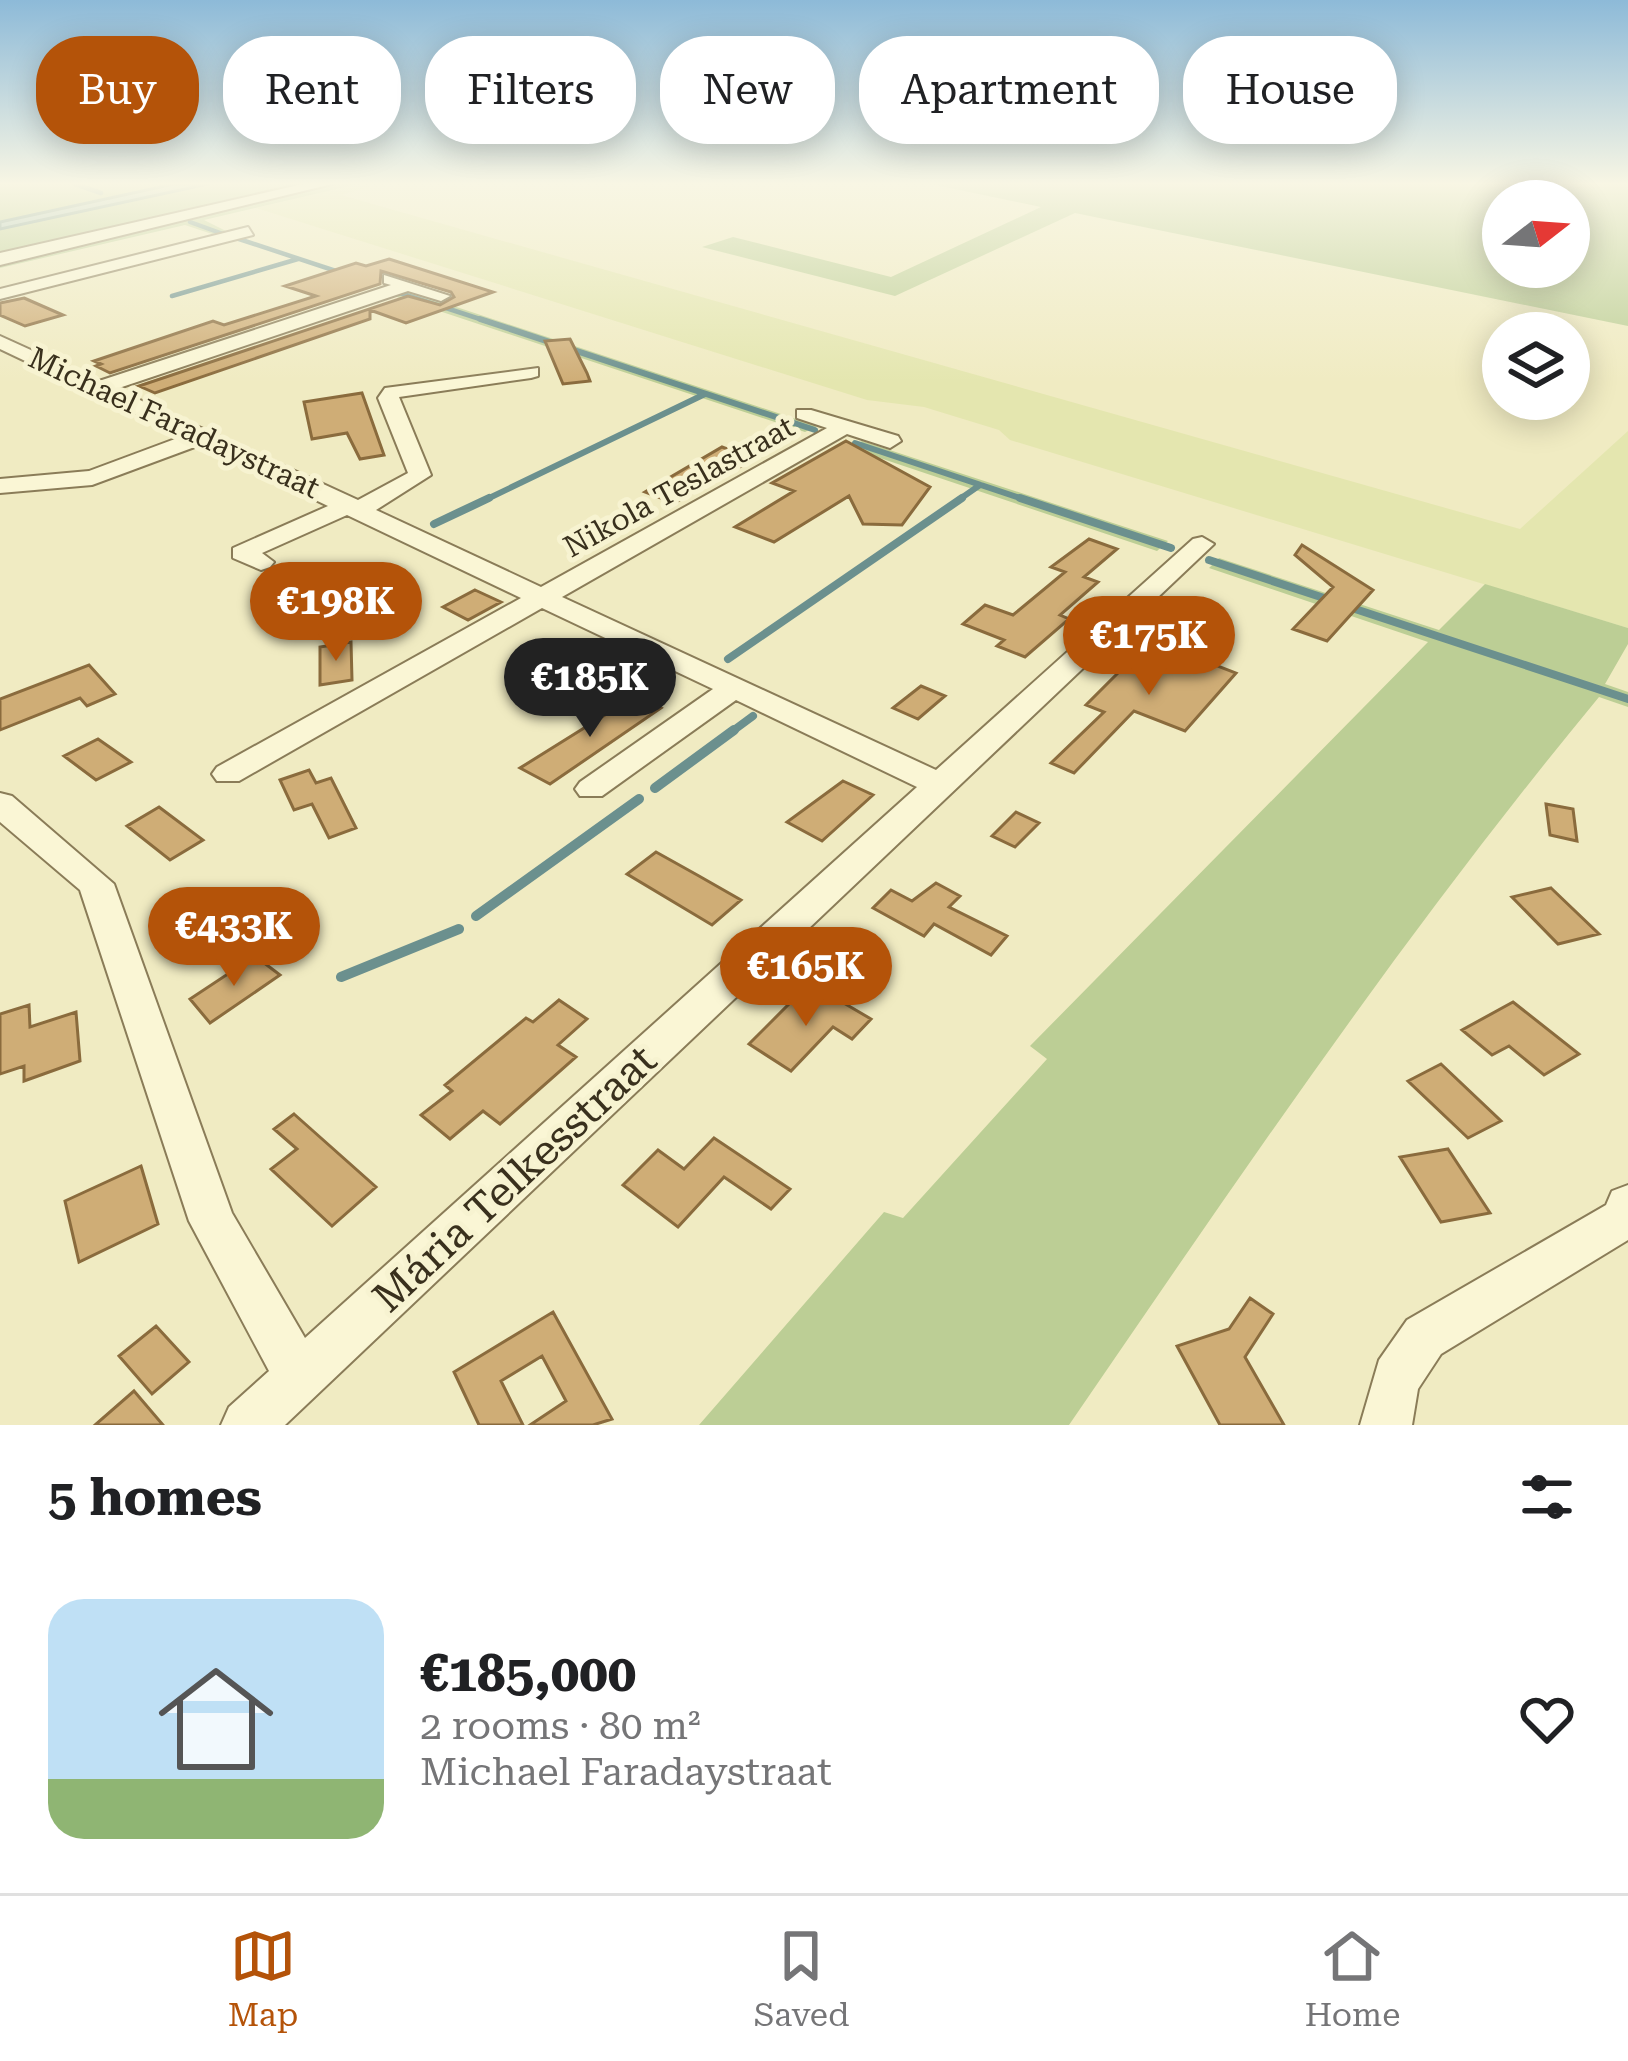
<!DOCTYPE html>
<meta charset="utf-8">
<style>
:root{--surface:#fff;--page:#f6f6f6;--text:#202124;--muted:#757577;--line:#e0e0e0;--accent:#b45309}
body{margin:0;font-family:"Roboto Serif",serif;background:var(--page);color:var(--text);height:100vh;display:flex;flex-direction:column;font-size:45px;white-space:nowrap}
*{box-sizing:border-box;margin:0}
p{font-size:39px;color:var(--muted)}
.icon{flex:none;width:66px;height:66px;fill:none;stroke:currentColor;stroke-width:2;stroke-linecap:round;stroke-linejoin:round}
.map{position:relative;height:1425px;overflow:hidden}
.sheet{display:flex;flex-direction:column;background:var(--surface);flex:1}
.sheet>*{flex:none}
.top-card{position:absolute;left:36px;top:36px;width:1557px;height:108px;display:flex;gap:24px}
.needle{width:78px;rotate:73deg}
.fabs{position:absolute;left:1482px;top:180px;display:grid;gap:24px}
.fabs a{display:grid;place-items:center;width:108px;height:108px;border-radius:50%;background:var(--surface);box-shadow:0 6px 30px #0003;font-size:60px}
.price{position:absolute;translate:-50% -102px;padding:0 27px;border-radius:42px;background:var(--accent);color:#fff;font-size:39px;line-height:78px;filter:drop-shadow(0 3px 6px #0008)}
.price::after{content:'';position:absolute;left:50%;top:72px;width:36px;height:27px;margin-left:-18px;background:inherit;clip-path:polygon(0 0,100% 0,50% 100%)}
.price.active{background:#222;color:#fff}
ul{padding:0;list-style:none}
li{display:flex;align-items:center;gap:36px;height:300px;padding:0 48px}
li+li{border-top:3px solid var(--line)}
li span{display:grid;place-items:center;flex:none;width:336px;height:240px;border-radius:36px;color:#555}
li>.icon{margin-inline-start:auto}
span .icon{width:144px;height:144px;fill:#fffc;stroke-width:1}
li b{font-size:51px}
h2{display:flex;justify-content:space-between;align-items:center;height:144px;padding:0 48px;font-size:51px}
.pill{padding:0 42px;border-radius:48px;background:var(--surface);box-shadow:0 6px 30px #0003;font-size:42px;line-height:108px}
.pill.active{background:var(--accent);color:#fff}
.tab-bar{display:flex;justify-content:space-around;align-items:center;height:168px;border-top:3px solid var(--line);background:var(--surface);font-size:33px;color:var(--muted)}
.tab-bar a{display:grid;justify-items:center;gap:6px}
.tab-bar .active{color:var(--accent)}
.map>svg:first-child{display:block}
.farmland{fill:#e4e6af}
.green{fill:#bcce95;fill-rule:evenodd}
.water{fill:#a4c2bf;stroke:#6b908e;stroke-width:3}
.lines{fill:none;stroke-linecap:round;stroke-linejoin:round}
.stream-far3{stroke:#6b908e;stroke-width:4.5}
.stream-far2{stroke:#6b908e;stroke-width:6}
.stream-far1{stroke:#6b908e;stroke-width:8}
.stream{stroke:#6b908e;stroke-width:10}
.building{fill:#cfad76;stroke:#8a6b3d;stroke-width:3}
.minor-casing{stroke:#8a7c58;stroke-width:4}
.tertiary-casing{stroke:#8a7c58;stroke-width:4}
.minor{fill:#faf6d5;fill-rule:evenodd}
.tertiary{fill:#faf6d5;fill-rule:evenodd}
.labels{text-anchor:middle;stroke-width:10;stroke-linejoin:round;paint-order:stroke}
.far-street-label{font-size:30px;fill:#39301d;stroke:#f7f3d1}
.near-street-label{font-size:42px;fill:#39301d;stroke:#f7f3d1}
</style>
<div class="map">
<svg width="1628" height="1425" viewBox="0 0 1628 1425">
<rect width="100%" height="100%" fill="#f0ebc2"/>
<path class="farmland" d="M358,184L368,187L341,195L1520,529L1628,431V628L1010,440L999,430L924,407L867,400L256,208Z"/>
<path class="green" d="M0,184H174L0,221Z
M208,184H302L0,253V229Z
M331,184H358L204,220L230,233L218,236L185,225L0,268V261Z
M931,184H1628V326L1075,213L895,296L702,247L733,237L891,277L1041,207ZM1503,201H1569V267H1503Z
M408,291L817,426L805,432L391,295Z
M862,441L1168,541L1157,551L850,448Z
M1219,558L1439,630L1485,584L1628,628V644L1605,684L1628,692V707L1599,697C1407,929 1239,1177 1069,1425H699L884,1212L903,1218L1047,1059L1030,1046L1428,642L1209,568Z"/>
<path class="water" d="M174,184H208L0,229V222Z"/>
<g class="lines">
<path class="stream-far3" d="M75,184L101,193
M190,222L223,234
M236,238L345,274
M400,293L489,322
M172,296L298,259"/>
<path class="stream-far2" d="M480,319L815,430
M855,443L1029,501
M483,501L705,394
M957,501L980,485"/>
<path class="stream-far1" d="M1020,498L1171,548
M434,524L489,498
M1209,560L1330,600
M1346,606L1628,699
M728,659L962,498
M730,733L753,716"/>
<path class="stream" d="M655,788L734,730
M476,916L639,799
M341,977L459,929"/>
</g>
<path class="building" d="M389,259L493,292L406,323L370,310V319L155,393L139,386L408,296L440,305L454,297L451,292L381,271L380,284L110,373L96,366L101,364L94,361L213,321L224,325L316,296L285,286L356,263L366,266Z
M24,298L63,315L25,326L0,315V303Z
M570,339L587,373L590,381L563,384L545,341Z
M362,393L384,455L360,459L347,433L312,439L304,402Z
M846,441L930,487L902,525L863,524L849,496L774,542L735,527L794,491L772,483Z
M722,447L754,459L674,503L645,492Z
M1089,539L1117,549L1084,577L1098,582L1060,615L1069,619L1025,657L997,646L1004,640L963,624L985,605L1013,615L1065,572L1051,567Z
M1302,545L1373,590L1327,641L1293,629L1333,587L1295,555Z
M475,590L501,602L468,620L443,607Z
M351,642L352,680L320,685V647Z
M1145,646L1168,655L1174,649L1236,673L1185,731L1134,711L1074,773L1051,763L1104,712L1086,705Z
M89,665L115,694L87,706L80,698L0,730V699Z
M921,686L945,696L918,719L893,708Z
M637,695L661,708L550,784L520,768Z
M98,739L131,762L96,780L64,756Z
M309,770L316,783L331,778L356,828L329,838L312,804L294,810L280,780Z
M843,781L873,795L822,841L787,822Z
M1546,804L1573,809L1577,841L1550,835Z
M159,807L203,840L170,860L127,826Z
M1016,812L1039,823L1015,847L992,836Z
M656,852L699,876L741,900L712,925L627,874Z
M936,883L960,896L949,907L1007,936L991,955L934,924L924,936L873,908L891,890L912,901Z
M1551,888L1599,934L1558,944L1512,897Z
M255,956L280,975L210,1023L190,999Z
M825,992L871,1019L852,1039L833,1027L791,1071L749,1044L796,997L811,1006Z
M559,1000L587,1019L558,1045L576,1057L500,1124L483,1111L450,1139L421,1115L452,1091L445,1085L526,1018L533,1022Z
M1513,1002L1579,1054L1544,1075L1509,1046L1492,1055L1462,1030Z
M29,1005L30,1027L76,1012L80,1061L24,1081V1066L0,1074V1014Z
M1441,1064L1501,1121L1468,1138L1408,1081Z
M294,1114L376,1187L332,1226L271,1169L297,1149L274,1129Z
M714,1138L790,1189L771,1209L724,1177L678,1227L623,1185L658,1150L684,1169Z
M1448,1149L1490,1213L1441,1222L1400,1157Z
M141,1166L158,1224L79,1262L65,1201Z
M1250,1298L1273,1314L1245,1357L1284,1425H1220L1177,1346L1229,1329Z
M553,1312L612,1419L593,1425H530L566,1401L542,1356L501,1381L523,1425H479L454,1372Z
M156,1326L189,1362L152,1394L119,1356Z
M134,1391L163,1425H95Z"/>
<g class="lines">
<g class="minor-casing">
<path id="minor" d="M248,227L253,235L0,299V289Z
M384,275L450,296L441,301L408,291L116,389L358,500L408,473L378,398L385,388L538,368V376L531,378L399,397L431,475L376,510L541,587L827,428L797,418V410H811L898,436L901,441L890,448L847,434L562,597L936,770L1193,539L1202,537L1214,544L285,1425H221L229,1407L269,1371L189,1221L80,890L0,822V793L12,796L114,884L232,1213L305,1338L917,787L736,700L602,796H580L575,789L580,782L713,689L542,608L239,781H217L212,774L217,767L521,598L347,515L262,553L274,562L270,567L261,570L233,558V548L328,506L200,445L92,485L0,493V479L89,471L183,436L0,349V336L99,381L391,285L384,283Z
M1628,1185V1240L1441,1354L1418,1389L1412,1425H1360L1379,1360L1407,1320L1606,1205L1612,1191Z"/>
</g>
<g class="tertiary-casing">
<path id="tertiary" d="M303,184H332L0,265V253Z"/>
</g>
<use href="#minor" class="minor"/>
<use href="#tertiary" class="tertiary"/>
</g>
<linearGradient id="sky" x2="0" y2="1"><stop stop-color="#8dbad8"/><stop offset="0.48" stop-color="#f8f6e4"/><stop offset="1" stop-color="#f8f6e4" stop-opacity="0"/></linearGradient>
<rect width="1628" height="383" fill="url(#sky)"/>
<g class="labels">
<g class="far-street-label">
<text transform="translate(174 423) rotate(25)" y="10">Michael Faradaystraat</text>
<text transform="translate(679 487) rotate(-29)" y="10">Nikola Teslastraat</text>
</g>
<g class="near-street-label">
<text transform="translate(514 1178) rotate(-43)" y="15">Mária Telkesstraat</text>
</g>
</g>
</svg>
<div class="fabs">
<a><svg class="needle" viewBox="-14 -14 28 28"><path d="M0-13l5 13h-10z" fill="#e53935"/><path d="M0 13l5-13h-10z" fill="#757577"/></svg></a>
<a><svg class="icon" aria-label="layers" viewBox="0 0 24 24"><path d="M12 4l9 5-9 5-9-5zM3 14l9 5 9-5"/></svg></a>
</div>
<b class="price" style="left:336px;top:664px">€198K</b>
<b class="price" style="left:1149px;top:698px">€175K</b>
<b class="price active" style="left:590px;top:740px">€185K</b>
<b class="price" style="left:234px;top:989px">€433K</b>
<b class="price" style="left:806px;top:1029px">€165K</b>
<div class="top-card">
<a class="pill active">Buy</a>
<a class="pill">Rent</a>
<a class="pill">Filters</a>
<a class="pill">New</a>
<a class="pill">Apartment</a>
<a class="pill">House</a>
</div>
</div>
<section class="sheet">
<h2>5 homes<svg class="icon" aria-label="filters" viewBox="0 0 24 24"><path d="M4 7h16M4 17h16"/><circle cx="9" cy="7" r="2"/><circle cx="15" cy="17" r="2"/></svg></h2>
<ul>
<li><span style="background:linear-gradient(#bfe0f5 75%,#8fb573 0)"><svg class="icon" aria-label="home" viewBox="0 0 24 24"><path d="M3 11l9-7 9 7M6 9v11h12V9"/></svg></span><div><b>€185,000</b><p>2 rooms · 80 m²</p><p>Michael Faradaystraat</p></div><svg class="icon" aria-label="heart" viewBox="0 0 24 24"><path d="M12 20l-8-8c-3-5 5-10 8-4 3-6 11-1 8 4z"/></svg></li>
</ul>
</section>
<nav class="tab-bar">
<a class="active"><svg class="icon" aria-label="map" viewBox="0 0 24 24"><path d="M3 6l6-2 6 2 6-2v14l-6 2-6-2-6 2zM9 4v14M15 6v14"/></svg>Map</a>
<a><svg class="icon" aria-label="saved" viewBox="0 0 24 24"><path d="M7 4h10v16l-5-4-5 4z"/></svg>Saved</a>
<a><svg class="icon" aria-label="home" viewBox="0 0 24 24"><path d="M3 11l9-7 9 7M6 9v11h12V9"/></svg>Home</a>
</nav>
